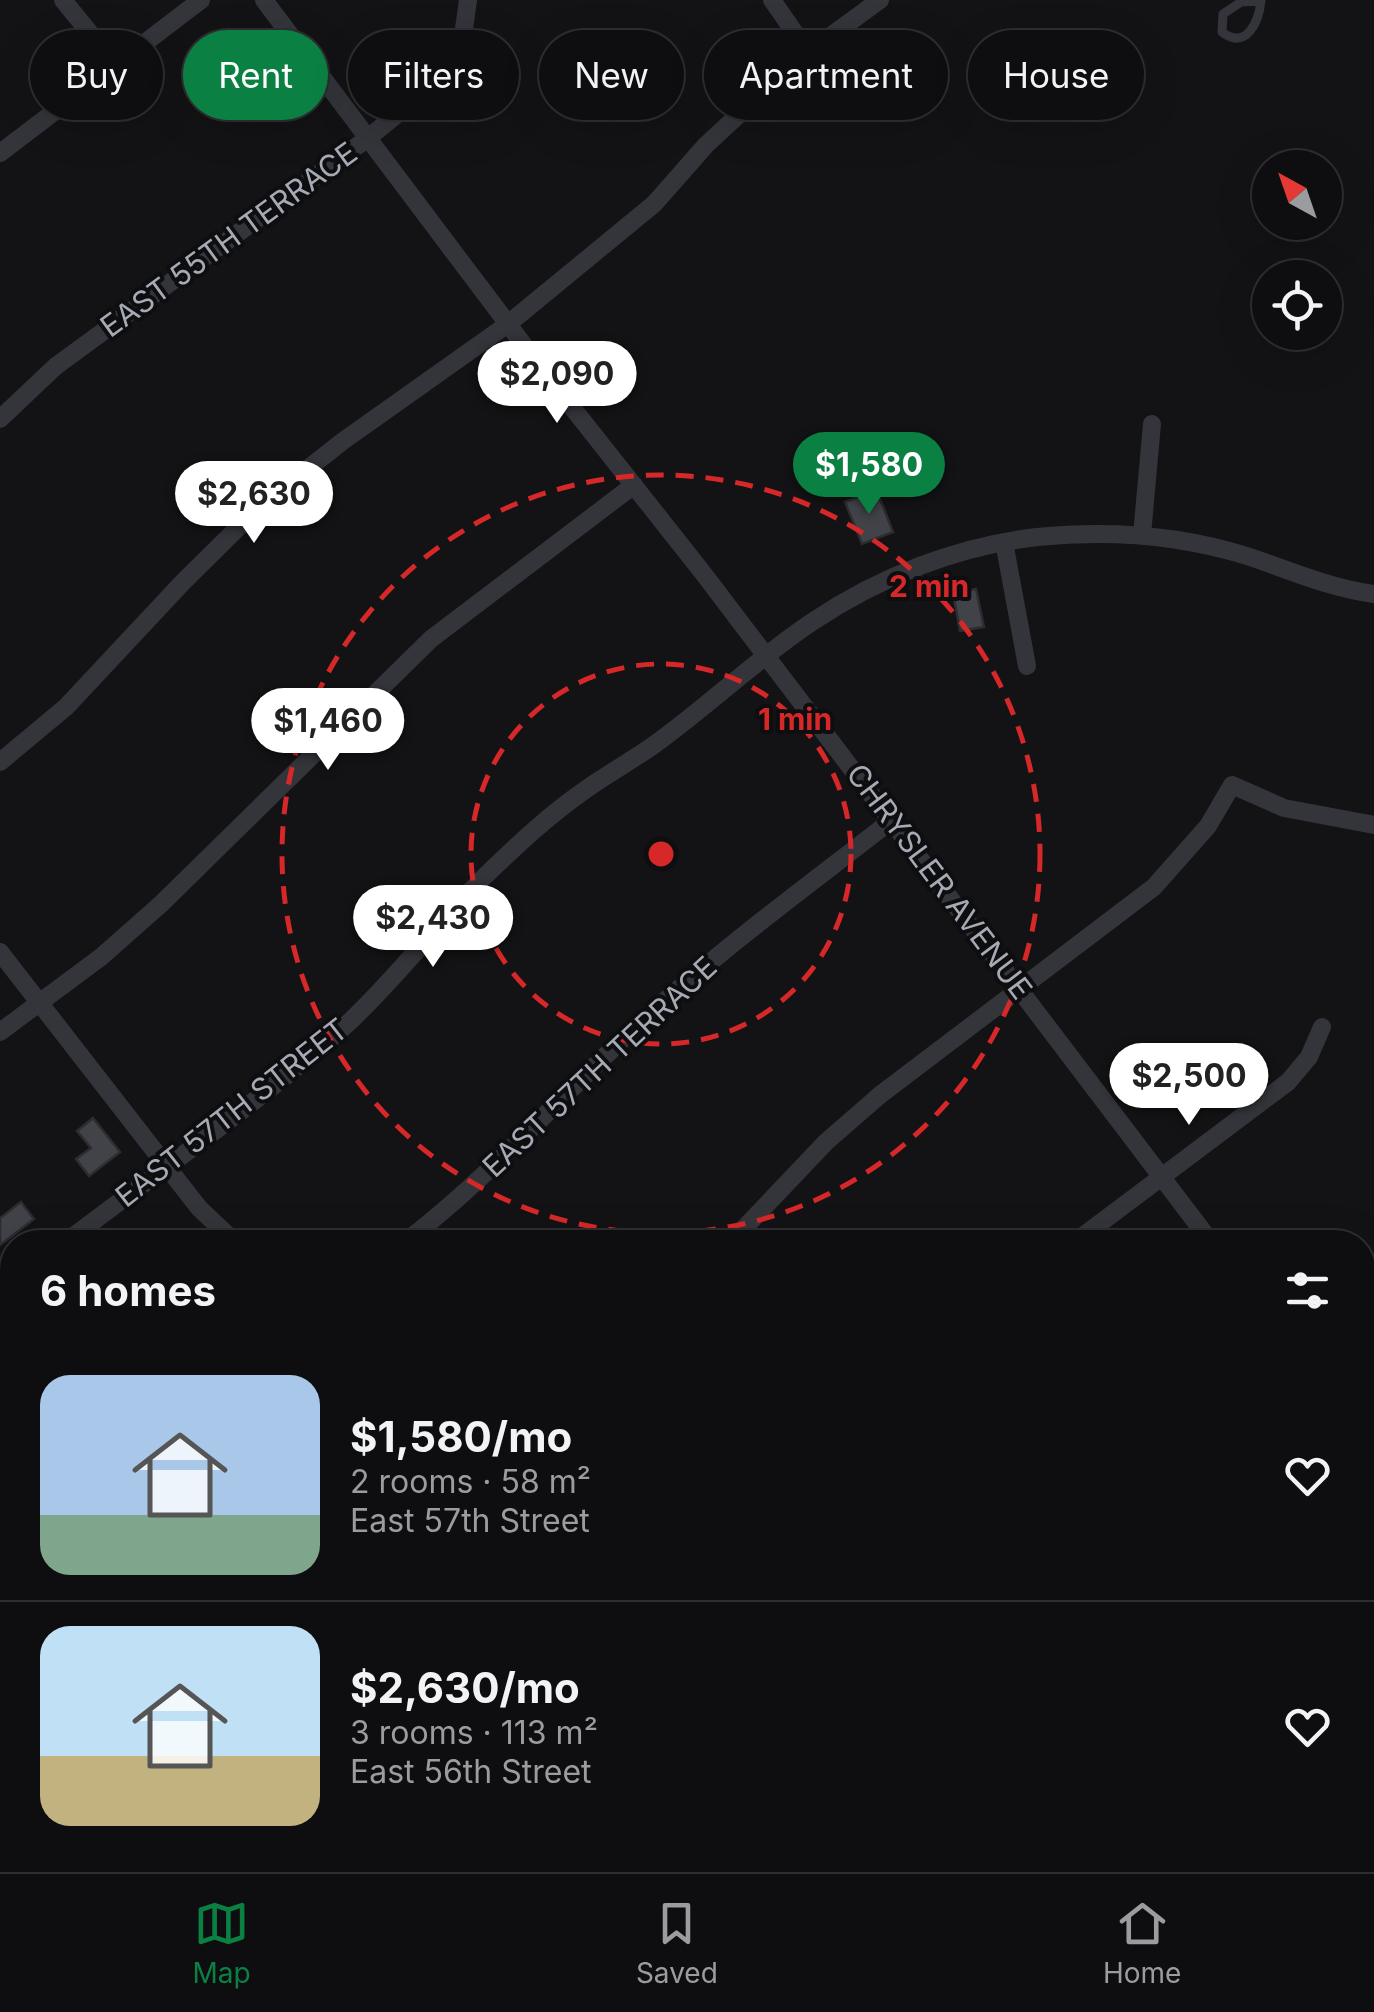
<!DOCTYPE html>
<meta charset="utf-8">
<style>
:root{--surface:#0e0e10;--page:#1c1c1e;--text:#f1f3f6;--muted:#9b9c9f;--line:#2e2e30;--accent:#0b8043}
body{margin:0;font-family:Inter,sans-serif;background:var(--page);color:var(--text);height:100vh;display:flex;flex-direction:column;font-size:38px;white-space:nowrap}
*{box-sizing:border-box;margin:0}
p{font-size:32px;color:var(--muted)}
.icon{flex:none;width:55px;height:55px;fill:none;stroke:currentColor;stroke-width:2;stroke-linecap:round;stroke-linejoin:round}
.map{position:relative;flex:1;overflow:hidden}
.details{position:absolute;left:0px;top:1230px;width:1375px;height:642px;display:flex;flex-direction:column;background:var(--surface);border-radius:40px 40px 0 0;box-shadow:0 10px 40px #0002,0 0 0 2px var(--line)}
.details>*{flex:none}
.top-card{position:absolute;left:30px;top:30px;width:1315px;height:90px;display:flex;gap:20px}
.needle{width:65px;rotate:320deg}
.fabs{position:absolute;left:1252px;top:150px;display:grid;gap:20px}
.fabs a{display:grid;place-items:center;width:90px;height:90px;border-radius:50%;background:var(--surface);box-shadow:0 10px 40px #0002,0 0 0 2px var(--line);font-size:50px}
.price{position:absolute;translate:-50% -85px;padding:0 22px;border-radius:35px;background:#fff;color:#222;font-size:32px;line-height:65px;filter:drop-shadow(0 2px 5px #0008)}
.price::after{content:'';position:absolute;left:50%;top:60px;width:30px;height:22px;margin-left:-15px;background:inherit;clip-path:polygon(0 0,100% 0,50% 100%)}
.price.selected{background:var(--accent);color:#fff}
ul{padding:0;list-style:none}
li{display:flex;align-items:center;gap:30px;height:250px;padding:0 40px}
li+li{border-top:2px solid var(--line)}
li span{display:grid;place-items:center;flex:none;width:280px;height:200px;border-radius:30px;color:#555}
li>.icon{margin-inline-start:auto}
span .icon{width:120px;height:120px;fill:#fffc;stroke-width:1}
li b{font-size:42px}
h2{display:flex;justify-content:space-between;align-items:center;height:120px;padding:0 40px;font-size:42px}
.tag{padding:0 35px;border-radius:45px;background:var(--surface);box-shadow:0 10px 40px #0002,0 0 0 2px var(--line);font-size:35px;line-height:90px}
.tag.selected{background:var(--accent);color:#fff}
.dock{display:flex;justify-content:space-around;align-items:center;height:140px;border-top:2px solid var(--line);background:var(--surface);font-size:28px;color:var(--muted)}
.dock a{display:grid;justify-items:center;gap:5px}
.dock .selected{color:var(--accent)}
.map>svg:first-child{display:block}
.building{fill:#424348;stroke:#2d2d31;stroke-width:2.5}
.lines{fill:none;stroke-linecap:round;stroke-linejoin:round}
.service{stroke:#34353a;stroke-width:9}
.minor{stroke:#34353a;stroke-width:18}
.tertiary{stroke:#34353a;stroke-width:22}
.ring{fill:none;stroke:#d62828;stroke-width:5;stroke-dasharray:18 12}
.labels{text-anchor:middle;stroke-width:8;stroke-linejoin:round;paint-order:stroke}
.street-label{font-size:30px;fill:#a5aab5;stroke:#0e0e10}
.centre{fill:#d62828;stroke:#0e0e10;stroke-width:5}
.ring-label{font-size:30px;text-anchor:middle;font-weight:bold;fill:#d62828;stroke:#0e0e10;stroke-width:8;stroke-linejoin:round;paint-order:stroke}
</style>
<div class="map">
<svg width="1374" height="1872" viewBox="0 0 1374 1872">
<rect width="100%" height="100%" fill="#131315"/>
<path class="building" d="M876,489L893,532L862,544L845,502Z
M976,589L984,627L960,631L953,593Z
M93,1118L120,1152L89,1176L76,1159L91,1148L77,1131Z
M21,1202L34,1219L0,1245V1218Z"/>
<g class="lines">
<path class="service" d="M1261,1L1241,2L1223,14L1222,32C1246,51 1259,22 1261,0"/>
<path class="minor" d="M63,0L115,64
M264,0L541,368L703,573L1211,1242
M772,0L808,52
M0,153L201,0
M0,419L56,366L368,138L445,75L463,36L468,0
M1142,535L1152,424
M1004,542L1027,666
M0,762L66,707L183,582L258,508L343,441L508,324L654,204L706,145L799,59L880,0
M0,952L199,1208L235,1242
M0,1032L101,957L161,904L431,639L634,485
M66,1242C159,1171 257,1104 345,1026C395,980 436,925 484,877C516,846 549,815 585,790C606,775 629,762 651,747C706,708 755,660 812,622C879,577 957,546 1037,537C1107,530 1180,535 1247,556C1289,570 1329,588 1374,594
M405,1242C490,1177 559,1097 638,1025C718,951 806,887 892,820
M731,1242L826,1142L880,1095L1154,887L1208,826L1232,785L1284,808L1374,825
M1075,1242L1288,1082L1309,1057L1322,1027
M1362,1287L1374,1279
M0,1294L12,1284
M1362,1442L1374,1457
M0,1557L12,1547
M0,1838L12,1829
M92,1860L101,1872
M831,1860L841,1872
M1356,1860L1370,1872
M443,1872L459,1860"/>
<path class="tertiary" d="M1362,1552L1374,1544
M938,1872L954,1860"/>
</g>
<g class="ring">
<circle cx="661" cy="854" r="190"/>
<circle cx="661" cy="854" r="379"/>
</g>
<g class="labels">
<g class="street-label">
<text transform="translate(229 240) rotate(-36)" y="10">EAST 55TH TERRACE</text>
<text transform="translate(939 882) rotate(53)" y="10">CHRYSLER AVENUE</text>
<text transform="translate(600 1067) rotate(-43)" y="10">EAST 57TH TERRACE</text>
<text transform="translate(232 1113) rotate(-38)" y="10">EAST 57TH STREET</text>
</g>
</g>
<circle cx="661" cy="854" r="15" class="centre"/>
<g class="ring-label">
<text x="929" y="597">2 min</text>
<text x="795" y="730">1 min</text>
</g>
</svg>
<div class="fabs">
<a><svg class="needle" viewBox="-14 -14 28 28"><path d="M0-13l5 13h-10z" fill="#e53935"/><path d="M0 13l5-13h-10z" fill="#9b9c9f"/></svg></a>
<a><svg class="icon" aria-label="locate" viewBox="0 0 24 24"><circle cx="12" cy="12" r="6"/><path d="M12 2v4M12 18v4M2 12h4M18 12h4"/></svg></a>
</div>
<b class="price" style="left:557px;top:426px">$2,090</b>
<b class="price selected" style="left:869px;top:517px">$1,580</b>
<b class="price" style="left:254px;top:546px">$2,630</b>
<b class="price" style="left:328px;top:773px">$1,460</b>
<b class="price" style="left:433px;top:970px">$2,430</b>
<b class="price" style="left:1189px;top:1128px">$2,500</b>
<div class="top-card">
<a class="tag">Buy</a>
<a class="tag selected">Rent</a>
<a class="tag">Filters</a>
<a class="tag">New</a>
<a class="tag">Apartment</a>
<a class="tag">House</a>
</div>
<section class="details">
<h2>6 homes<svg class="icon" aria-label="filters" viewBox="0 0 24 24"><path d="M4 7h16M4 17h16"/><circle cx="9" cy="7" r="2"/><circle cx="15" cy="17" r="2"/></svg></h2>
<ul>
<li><span style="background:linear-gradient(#a9c7e8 70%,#7fa58c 0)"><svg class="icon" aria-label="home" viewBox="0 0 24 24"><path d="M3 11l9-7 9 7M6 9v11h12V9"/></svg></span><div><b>$1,580/mo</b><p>2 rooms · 58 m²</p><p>East 57th Street</p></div><svg class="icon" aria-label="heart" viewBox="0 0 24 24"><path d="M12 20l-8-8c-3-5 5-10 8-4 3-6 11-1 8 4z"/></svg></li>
<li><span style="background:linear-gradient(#bfe0f5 65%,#c2b280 0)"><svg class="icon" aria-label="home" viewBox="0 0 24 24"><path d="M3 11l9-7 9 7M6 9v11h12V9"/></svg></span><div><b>$2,630/mo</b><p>3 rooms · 113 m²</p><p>East 56th Street</p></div><svg class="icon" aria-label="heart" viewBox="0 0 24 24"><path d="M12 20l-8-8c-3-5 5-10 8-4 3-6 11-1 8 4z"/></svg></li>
</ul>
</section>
</div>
<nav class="dock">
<a class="selected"><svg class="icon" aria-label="map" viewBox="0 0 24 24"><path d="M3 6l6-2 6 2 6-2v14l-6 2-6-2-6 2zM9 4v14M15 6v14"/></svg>Map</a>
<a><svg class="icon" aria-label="saved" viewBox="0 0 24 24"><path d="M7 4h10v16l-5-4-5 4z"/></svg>Saved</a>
<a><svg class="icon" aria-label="home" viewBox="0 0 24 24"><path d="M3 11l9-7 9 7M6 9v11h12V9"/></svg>Home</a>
</nav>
